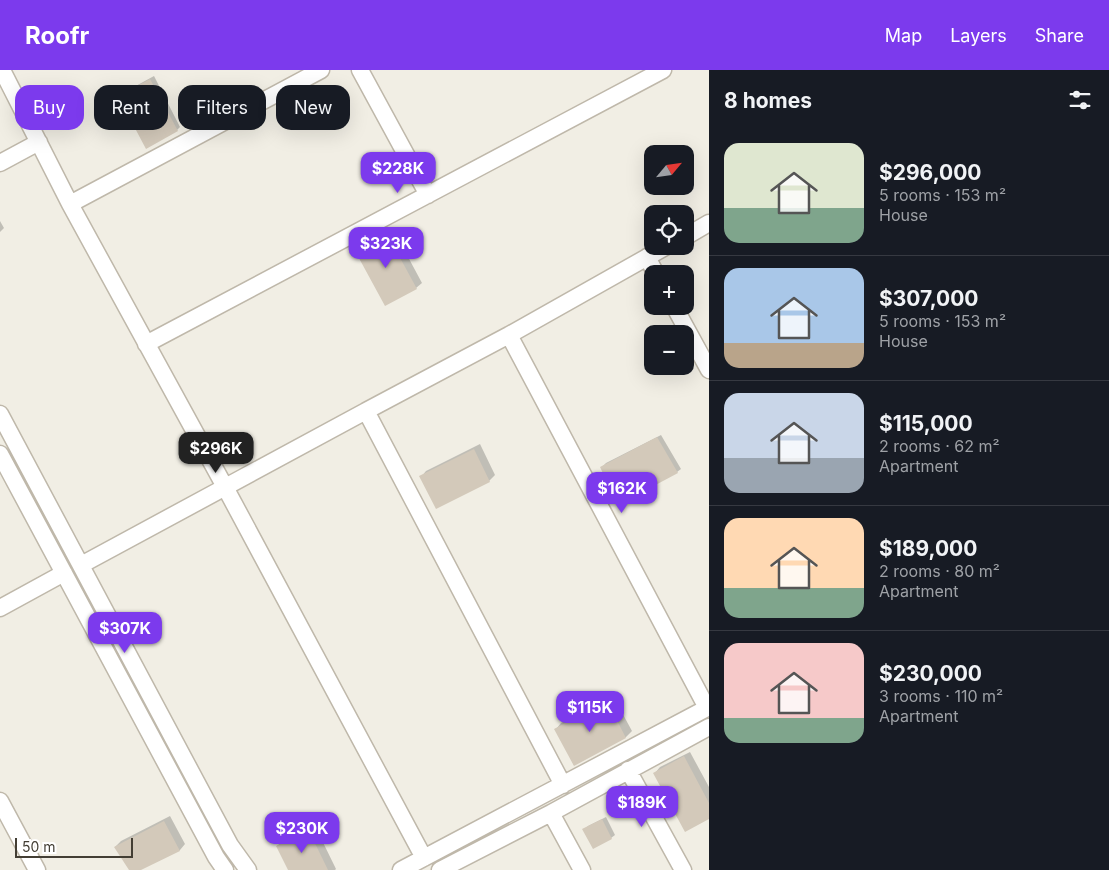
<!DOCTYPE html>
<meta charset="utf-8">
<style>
:root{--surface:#171b24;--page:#20242c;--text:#f1f3f6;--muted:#9ea1a6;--line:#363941;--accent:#7c3aed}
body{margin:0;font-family:Inter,sans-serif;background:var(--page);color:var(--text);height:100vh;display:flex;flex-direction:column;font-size:19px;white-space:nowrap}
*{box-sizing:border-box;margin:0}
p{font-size:16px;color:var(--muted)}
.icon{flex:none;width:28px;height:28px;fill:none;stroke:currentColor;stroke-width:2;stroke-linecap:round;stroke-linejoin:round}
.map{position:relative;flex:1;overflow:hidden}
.drawer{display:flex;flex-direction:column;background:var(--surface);width:400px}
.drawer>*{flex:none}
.guide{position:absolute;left:15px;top:15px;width:475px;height:45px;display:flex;gap:10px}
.needle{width:32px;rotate:61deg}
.buttons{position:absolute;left:644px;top:75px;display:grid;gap:10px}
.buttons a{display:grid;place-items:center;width:50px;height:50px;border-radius:10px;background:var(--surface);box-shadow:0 5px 20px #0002;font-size:25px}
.scale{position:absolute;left:15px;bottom:12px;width:118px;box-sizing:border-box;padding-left:5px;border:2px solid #433e34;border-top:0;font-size:14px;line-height:18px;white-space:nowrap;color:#433e34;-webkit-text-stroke:4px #fff;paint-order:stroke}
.price{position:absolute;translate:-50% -42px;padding:0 11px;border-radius:10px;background:var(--accent);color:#fff;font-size:16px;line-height:32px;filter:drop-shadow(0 1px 2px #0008)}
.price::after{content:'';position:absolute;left:50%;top:30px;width:15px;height:11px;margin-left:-8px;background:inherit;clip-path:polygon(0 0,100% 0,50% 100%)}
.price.on{background:#222;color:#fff}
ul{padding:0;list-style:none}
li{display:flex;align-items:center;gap:15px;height:125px;padding:0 15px}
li+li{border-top:1px solid var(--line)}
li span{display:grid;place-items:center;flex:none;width:140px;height:100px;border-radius:15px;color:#555}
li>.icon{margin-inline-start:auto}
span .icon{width:60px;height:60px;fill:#fffc;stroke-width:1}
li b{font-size:21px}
h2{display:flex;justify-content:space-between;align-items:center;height:60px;padding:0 15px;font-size:21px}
.tag{padding:0 18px;border-radius:15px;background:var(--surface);box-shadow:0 5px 20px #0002;font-size:18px;line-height:45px}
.tag.on{background:var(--accent);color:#fff}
header{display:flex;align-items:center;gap:30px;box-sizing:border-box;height:70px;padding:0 25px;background:var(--accent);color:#fff}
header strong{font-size:24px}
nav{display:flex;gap:28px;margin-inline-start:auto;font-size:18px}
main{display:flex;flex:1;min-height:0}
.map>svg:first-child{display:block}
.shadow{fill:#0003}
.building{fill:#d3c9ba}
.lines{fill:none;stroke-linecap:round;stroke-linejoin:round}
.minor-casing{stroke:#bfb8aa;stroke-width:19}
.minor{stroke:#fff;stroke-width:16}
</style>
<header>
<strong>Roofr</strong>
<nav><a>Map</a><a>Layers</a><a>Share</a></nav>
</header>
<main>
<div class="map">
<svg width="709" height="800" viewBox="0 0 709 800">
<rect width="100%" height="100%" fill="#f1eee4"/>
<path class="shadow" d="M154,6L180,57L177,60L120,27L123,23Z
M0,151L4,158L0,162Z
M392,157L422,213L416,218L356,179L362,173Z
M661,365L681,399L677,402L602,397L606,393Z
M480,374L495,405L489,411L421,407L426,401Z
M613,626L632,661L626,667L574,695L556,659L561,653Z
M690,682L709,717V748L655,703L660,697Z
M170,746L185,774L180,780L139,800H130L115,777L121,771Z
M606,747L615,765L611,768L584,760L588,756Z
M315,756L336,799L335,800H289L277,776L283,771Z"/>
<path class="building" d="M150,9L178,61L146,79L118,26Z
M386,162L417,219L385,236L354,179Z
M657,367L678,403L618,435L600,397Z
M474,379L490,412L436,439L419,406Z
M607,631L626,668L574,696L554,659Z
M684,686L709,733V749L685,762L653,703Z
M602,749L612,769L593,779L582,759Z
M164,751L180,781L141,800H129L114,777Z
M309,761L328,800H288L276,776Z"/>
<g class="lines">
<g class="minor-casing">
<path id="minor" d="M2,0L70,134L321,0
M360,0L428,125
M0,93L39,72
M70,134L225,417L424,788
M685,167L709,153
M647,187L656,204
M674,236L709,300
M509,265L707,638
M146,274L663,0
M0,344L230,775L248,800
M0,384L216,787L225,800
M81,495L366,341
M0,538L64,503
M628,700L683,800
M563,715L366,341L509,265L667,176
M0,731L37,800
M551,743L582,800
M401,800L709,637
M440,800L551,743L709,657"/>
</g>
<use href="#minor" class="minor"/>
</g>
</svg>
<div class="buttons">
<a><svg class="needle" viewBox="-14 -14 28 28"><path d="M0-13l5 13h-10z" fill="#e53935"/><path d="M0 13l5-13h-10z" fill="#9ea1a6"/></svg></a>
<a><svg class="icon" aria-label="locate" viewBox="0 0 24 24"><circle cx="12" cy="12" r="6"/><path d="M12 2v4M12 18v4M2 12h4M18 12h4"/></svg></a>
<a>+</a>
<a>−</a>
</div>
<div class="scale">50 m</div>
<b class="price" style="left:398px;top:124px">$228K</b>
<b class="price" style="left:386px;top:199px">$323K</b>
<b class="price on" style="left:216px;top:404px">$296K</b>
<b class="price" style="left:622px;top:444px">$162K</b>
<b class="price" style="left:125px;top:584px">$307K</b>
<b class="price" style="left:590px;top:663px">$115K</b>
<b class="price" style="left:642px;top:758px">$189K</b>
<b class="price" style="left:302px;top:784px">$230K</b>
<div class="guide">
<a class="tag on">Buy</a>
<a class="tag">Rent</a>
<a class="tag">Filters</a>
<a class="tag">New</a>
</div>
</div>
<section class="drawer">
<h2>8 homes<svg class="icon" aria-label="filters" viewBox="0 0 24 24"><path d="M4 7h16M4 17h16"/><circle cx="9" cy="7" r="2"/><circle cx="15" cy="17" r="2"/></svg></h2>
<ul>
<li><span style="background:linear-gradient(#dfe7d0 65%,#7fa58c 0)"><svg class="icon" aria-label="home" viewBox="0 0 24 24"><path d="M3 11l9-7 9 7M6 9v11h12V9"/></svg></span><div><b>$296,000</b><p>5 rooms · 153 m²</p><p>House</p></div></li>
<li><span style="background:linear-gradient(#a9c7e8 75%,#b9a48a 0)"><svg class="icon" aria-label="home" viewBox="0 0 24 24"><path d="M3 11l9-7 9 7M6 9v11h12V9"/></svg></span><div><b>$307,000</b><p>5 rooms · 153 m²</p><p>House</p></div></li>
<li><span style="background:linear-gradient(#c9d6e8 65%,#9aa5b1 0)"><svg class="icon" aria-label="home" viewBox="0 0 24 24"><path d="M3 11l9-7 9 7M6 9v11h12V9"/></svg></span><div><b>$115,000</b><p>2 rooms · 62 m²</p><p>Apartment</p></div></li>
<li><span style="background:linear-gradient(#ffd9b3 70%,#7fa58c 0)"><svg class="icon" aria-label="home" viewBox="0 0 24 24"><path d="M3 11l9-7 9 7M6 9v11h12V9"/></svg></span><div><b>$189,000</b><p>2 rooms · 80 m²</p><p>Apartment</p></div></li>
<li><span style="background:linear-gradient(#f6c9c9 75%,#7fa58c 0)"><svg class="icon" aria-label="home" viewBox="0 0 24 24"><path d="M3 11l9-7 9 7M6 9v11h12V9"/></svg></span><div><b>$230,000</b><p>3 rooms · 110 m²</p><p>Apartment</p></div></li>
</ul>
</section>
</main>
